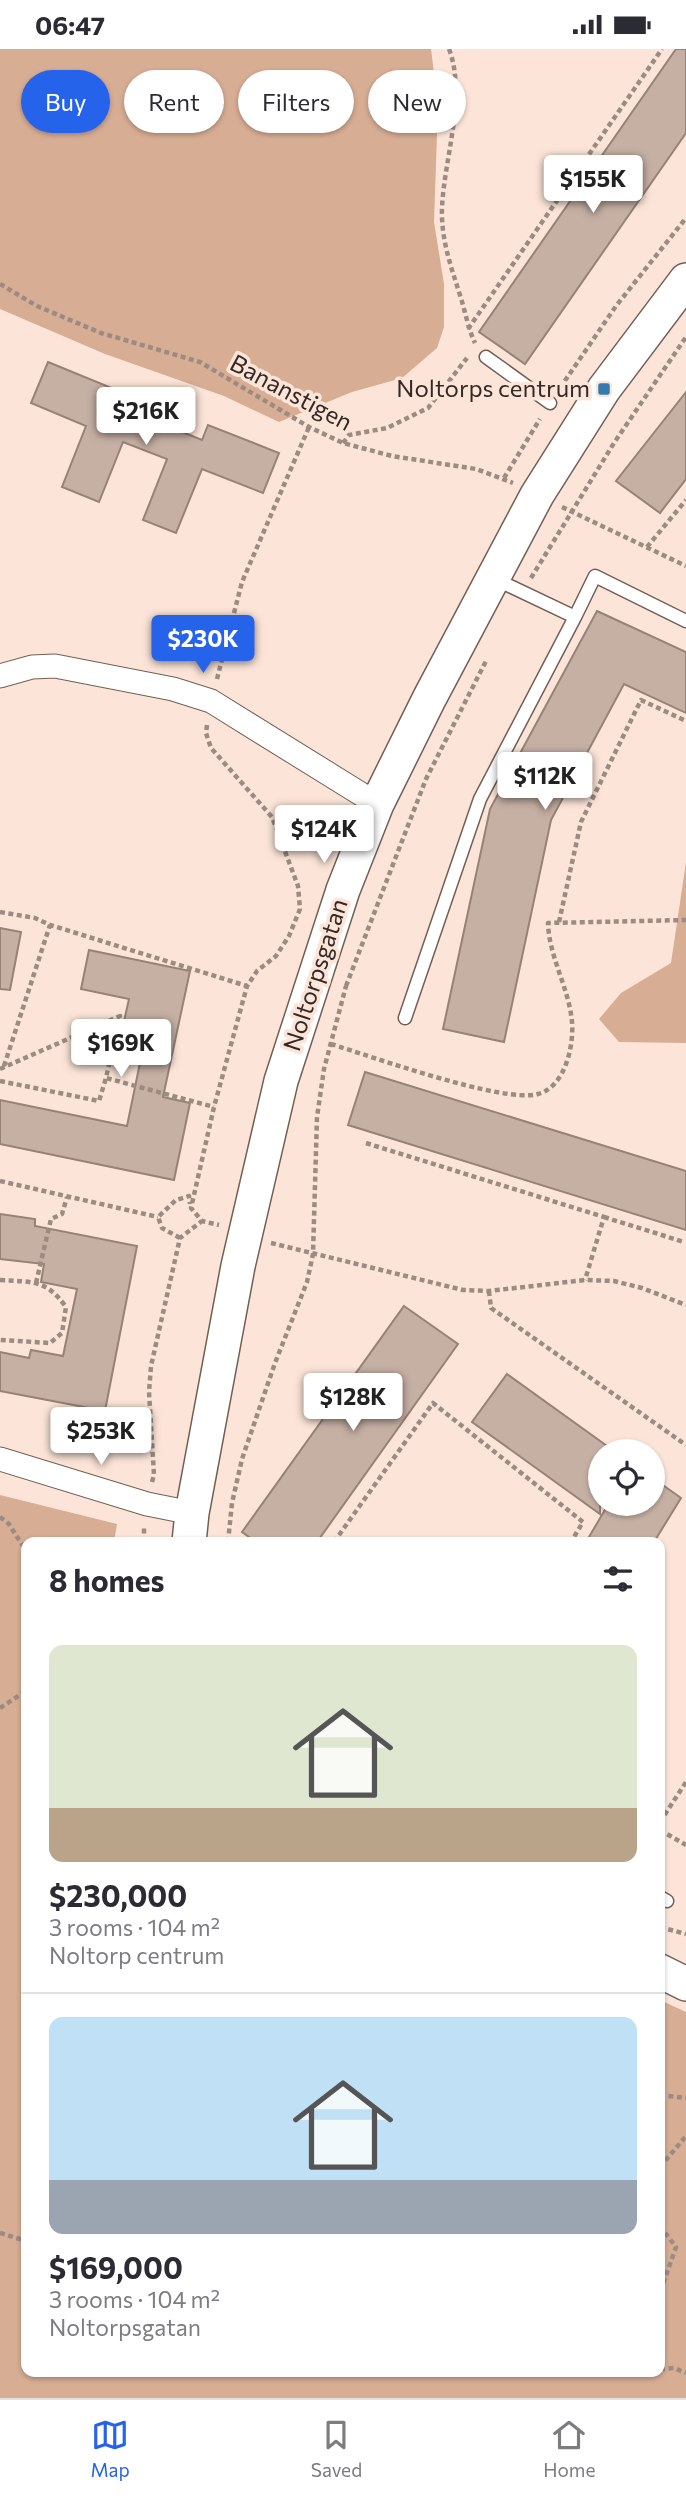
<!DOCTYPE html>
<meta charset="utf-8">
<style>
:root{--surface:#fff;--page:#f2f2f3;--text:#2b2b33;--muted:#7c7c81;--line:#e1e1e2;--accent:#2563eb}
body{margin:0;font-family:Commissioner,sans-serif;background:var(--page);color:var(--text);height:100vh;display:flex;flex-direction:column;font-size:26px;white-space:nowrap}
*{box-sizing:border-box;margin:0}
p{font-size:23px;color:var(--muted)}
.icon{flex:none;width:38px;height:38px;fill:none;stroke:currentColor;stroke-width:2;stroke-linecap:round;stroke-linejoin:round}
.map{position:relative;flex:1;overflow:hidden}
.side{position:absolute;left:21px;top:1488px;width:644px;height:840px;display:flex;flex-direction:column;background:var(--surface);border-radius:14px;box-shadow:0 2px 5px #0004}
.side>*{flex:none}
.guide{position:absolute;left:21px;top:21px;width:644px;height:63px;display:flex;gap:14px}
.tools{position:absolute;left:588px;top:1390px;display:grid;gap:14px}
.tools a{display:grid;place-items:center;width:77px;height:77px;border-radius:50%;background:var(--surface);box-shadow:0 2px 5px #0004;font-size:35px}
.price{position:absolute;translate:-50% -60px;padding:0 16px;border-radius:7px;background:#fff;color:#222;font-size:23px;line-height:46px;filter:drop-shadow(0 2px 4px #0008)}
.price::after{content:'';position:absolute;left:50%;top:42px;width:21px;height:16px;margin-left:-10px;background:inherit;clip-path:polygon(0 0,100% 0,50% 100%)}
.price.on{background:var(--accent);color:#fff}
ul{padding:0;list-style:none}
li{display:grid;align-content:center;gap:14px;height:371px;padding:0 28px}
li+li{border-top:2px solid var(--line)}
li span{display:grid;place-items:center;height:217px;border-radius:14px;color:#555}
li>.icon{margin-inline-start:auto}
span .icon{width:126px;height:126px;fill:#fffc;stroke-width:1}
li b{font-size:30px}
h2{display:flex;justify-content:space-between;align-items:center;height:84px;padding:0 28px;font-size:30px}
.tag{padding:0 24px;border-radius:32px;background:var(--surface);box-shadow:0 2px 5px #0004;font-size:24px;line-height:63px}
.tag.on{background:var(--accent);color:#fff}
.status{display:flex;justify-content:space-between;align-items:center;height:49px;padding:0 35px;background:var(--surface);direction:ltr}
.status svg{height:19px;fill:currentColor}
.dock{display:flex;justify-content:space-around;align-items:center;height:98px;border-top:2px solid var(--line);background:var(--surface);font-size:19px;color:var(--muted)}
.dock a{display:grid;justify-items:center;gap:4px}
.dock .on{color:var(--accent)}
.map>svg:first-child{display:block}
.forest{fill:#d7ad94}
.building{fill:#c6b0a4;stroke:#968276;stroke-width:2}
.lines{fill:none;stroke-linecap:round;stroke-linejoin:round}
.lane-casing{stroke:#725f54;stroke-width:15}
.street-casing{stroke:#725f54;stroke-width:25}
.secondary-casing{stroke:#725f54;stroke-width:36}
.path{stroke:#9c8b82;stroke-width:4.5;stroke-dasharray:5 3.5;stroke-linecap:butt}
.lane{stroke:#fff;stroke-width:12}
.street{stroke:#fff;stroke-width:23}
.secondary{stroke:#fff;stroke-width:33}
.poi-dot{fill:#347aaf;stroke:#fce5d8;stroke-width:2.5}
.labels{text-anchor:middle;stroke-width:7;stroke-linejoin:round;paint-order:stroke}
.poi-label{font-size:24px;fill:#332a25;stroke:#fce5d8;text-anchor:end}
.street-label{font-size:24px;fill:#332a25;stroke:#fce5d8}
</style>
<div class="status"><b>06:47</b><svg viewBox="0 0 49 12"><path d="M0 12V9h3v3zM5 12V6h3v6zM10 12V3h3v9zM15 12V0h3v12zM26 1h20v11H26zM47 4h2v5h-2z"/></svg></div>
<div class="map">
<svg width="686" height="2349" viewBox="0 0 686 2349">
<rect width="100%" height="100%" fill="#fce5d8"/>
<path class="forest" d="M0,0H431L438,56L434,173L444,235V278L437,299L402,329L352,343L279,373L224,347L105,305L0,260Z
M686,813V994L619,993L599,970L621,944L671,914Z
M0,1446L117,1475L114,1493H26V2322H660V1951L686,1963V2349H0Z"/>
<path class="building" d="M676,0H686V84L525,315L479,283Z
M48,313L114,340L108,353L202,391L208,376L279,404L263,444L202,420L176,484L143,471L167,410L123,393L99,453L62,438L86,377L31,354Z
M686,343V430L660,464L616,432Z
M597,562L686,603V664L624,635L551,771L504,993L443,980L490,760Z
M0,879L21,883L10,941L0,940Z
M89,901L190,922L163,1048L190,1054L174,1131L0,1095V1051L127,1077L142,1004L118,999L129,950L81,940Z
M365,1023L686,1122V1181L348,1076Z
M0,1165L35,1170V1177L137,1197L105,1362L0,1342V1303L29,1309L31,1301L63,1307L77,1240L41,1233L44,1215L0,1210Z
M404,1257L458,1295L317,1493H256L242,1483Z
M507,1325L614,1402H600V1465L472,1373Z
M653,1429L681,1449L654,1493H586L609,1454H653Z"/>
<g class="lines">
<g class="lane-casing">
<path id="lane" d="M486,308L550,354
M575,568L595,527L686,572
M405,969L480,750L575,568L493,529
M660,1848L667,1852"/>
</g>
<g class="street-casing">
<path id="street" d="M0,627L32,618L55,617L173,640L211,652L377,755
M0,1410L147,1455L192,1464"/>
</g>
<g class="secondary-casing">
<path id="secondary" d="M189,1493L192,1464L238,1217L281,1032L343,841L377,755L429,650L537,446L604,340L686,231
M660,1922L686,1935"/>
</g>
<path class="path" d="M449,0C467,47 444,110 442,159C441,189 450,215 459,243C465,260 467,277 475,294
M0,235L37,257L101,284L200,313L309,378L343,394L392,407L476,420L513,434
M468,280L662,0
M560,339L616,257L686,169
M343,394L349,386L387,379L428,359L467,309
M504,429L540,370
M562,458L686,517
M647,498L686,451
M531,529L614,394L686,288
M217,630L242,533L309,378
M207,676L206,684L211,699L272,768L298,837L300,860L289,887L276,907L257,922L247,937L214,1058L191,1159L202,1172L219,1176
M0,863L35,869L50,876L247,937
M559,873L581,773L641,651L686,672
M346,937L426,730L487,610
M331,995C370,1007 504,1055 538,1045C565,1038 574,997 572,973C569,939 549,908 548,874L686,871
M4,1017L50,876
M0,1020L120,967L106,1029L214,1058
M0,1032L99,1052L106,1029
M366,1094L604,1168L585,1231
M0,1132L158,1168
M604,1168L684,1193
M180,1189L162,1179L158,1168L176,1151L189,1147L190,1155
M271,1194L463,1241L489,1242L585,1231L614,1232L642,1239L686,1256
M0,1231C32,1233 46,1230 66,1258L62,1284L50,1294L0,1291
M36,1234L51,1170L62,1165L67,1148
M489,1242L491,1259L686,1396
M152,1433L154,1426L149,1343L151,1317L180,1189L202,1172
M0,1468L9,1475L26,1502
M144,1493V1476
M228,1493L232,1454L242,1410L275,1314L307,1233L313,1205L317,1068L324,1020L346,937
M334,1493L433,1354L583,1473L571,1493
M0,1659L26,1642
M660,1773L686,1733
M660,1781L686,1796
M660,1878L686,1885
M660,2046L686,2049
M660,2118L686,2087
M660,2177L676,2198L663,2235L660,2236
M0,2184L26,2192
M660,2320L674,2319L686,2324
M598,2322L606,2325L636,2322"/>
<use href="#lane" class="lane"/>
<use href="#street" class="street"/>
<use href="#secondary" class="secondary"/>
</g>
<rect class="poi-dot" x="597" y="333" width="14" height="14" rx="3.5"/>
<g class="labels">
<g class="poi-label">
<text x="590" y="348">Noltorps centrum</text>
</g>
<g class="street-label">
<text transform="translate(291 344) rotate(28)" y="8">Bananstigen</text>
<text transform="translate(316 926) rotate(-72)" y="8">Noltorpsgatan</text>
</g>
</g>
</svg>
<div class="tools">
<a><svg class="icon" aria-label="locate" viewBox="0 0 24 24"><circle cx="12" cy="12" r="6"/><path d="M12 2v4M12 18v4M2 12h4M18 12h4"/></svg></a>
</div>
<b class="price" style="left:593px;top:166px">$155K</b>
<b class="price" style="left:146px;top:398px">$216K</b>
<b class="price on" style="left:203px;top:626px">$230K</b>
<b class="price" style="left:545px;top:763px">$112K</b>
<b class="price" style="left:324px;top:816px">$124K</b>
<b class="price" style="left:121px;top:1030px">$169K</b>
<b class="price" style="left:353px;top:1384px">$128K</b>
<b class="price" style="left:101px;top:1418px">$253K</b>
<div class="guide">
<a class="tag on">Buy</a>
<a class="tag">Rent</a>
<a class="tag">Filters</a>
<a class="tag">New</a>
</div>
<section class="side">
<h2>8 homes<svg class="icon" aria-label="filters" viewBox="0 0 24 24"><path d="M4 7h16M4 17h16"/><circle cx="9" cy="7" r="2"/><circle cx="15" cy="17" r="2"/></svg></h2>
<ul>
<li><span style="background:linear-gradient(#dfe7d0 75%,#b9a48a 0)"><svg class="icon" aria-label="home" viewBox="0 0 24 24"><path d="M3 11l9-7 9 7M6 9v11h12V9"/></svg></span><div><b>$230,000</b><p>3 rooms · 104 m²</p><p>Noltorp centrum</p></div></li>
<li><span style="background:linear-gradient(#bfe0f5 75%,#9aa5b1 0)"><svg class="icon" aria-label="home" viewBox="0 0 24 24"><path d="M3 11l9-7 9 7M6 9v11h12V9"/></svg></span><div><b>$169,000</b><p>3 rooms · 104 m²</p><p>Noltorpsgatan</p></div></li>
</ul>
</section>
</div>
<nav class="dock">
<a class="on"><svg class="icon" aria-label="map" viewBox="0 0 24 24"><path d="M3 6l6-2 6 2 6-2v14l-6 2-6-2-6 2zM9 4v14M15 6v14"/></svg>Map</a>
<a><svg class="icon" aria-label="saved" viewBox="0 0 24 24"><path d="M7 4h10v16l-5-4-5 4z"/></svg>Saved</a>
<a><svg class="icon" aria-label="home" viewBox="0 0 24 24"><path d="M3 11l9-7 9 7M6 9v11h12V9"/></svg>Home</a>
</nav>
